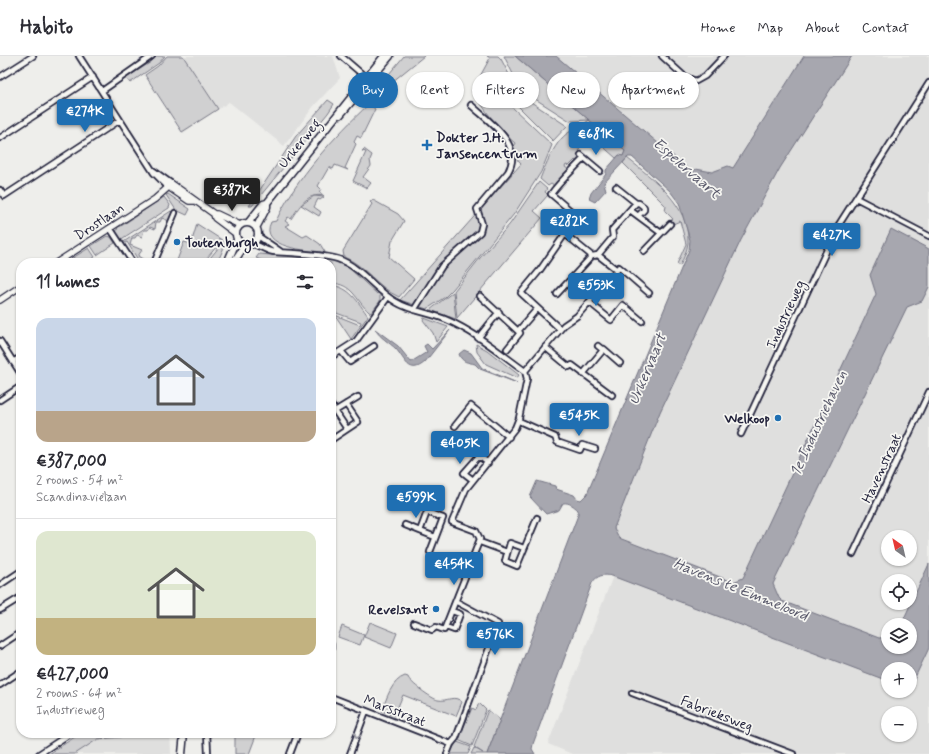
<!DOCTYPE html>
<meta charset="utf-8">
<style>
:root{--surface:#fff;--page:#f7f7f7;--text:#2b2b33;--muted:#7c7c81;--line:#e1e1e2;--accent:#1f6fb2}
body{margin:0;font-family:Mynerve,sans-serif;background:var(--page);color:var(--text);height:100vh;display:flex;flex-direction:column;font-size:15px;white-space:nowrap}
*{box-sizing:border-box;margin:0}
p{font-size:13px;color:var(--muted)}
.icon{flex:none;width:22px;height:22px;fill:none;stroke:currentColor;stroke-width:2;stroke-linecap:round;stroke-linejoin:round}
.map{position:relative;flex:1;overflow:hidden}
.panel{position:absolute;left:16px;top:202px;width:320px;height:480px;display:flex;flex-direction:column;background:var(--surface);border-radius:16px;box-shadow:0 1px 3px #0004}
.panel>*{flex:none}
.banner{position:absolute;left:348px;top:16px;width:380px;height:36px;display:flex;gap:8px}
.needle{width:26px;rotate:326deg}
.buttons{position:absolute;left:881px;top:474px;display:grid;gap:8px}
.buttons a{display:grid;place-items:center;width:36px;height:36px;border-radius:50%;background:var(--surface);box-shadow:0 1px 3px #0004;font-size:20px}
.price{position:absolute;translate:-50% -34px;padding:0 9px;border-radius:4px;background:var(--accent);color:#fff;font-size:13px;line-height:26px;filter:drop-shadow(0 1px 2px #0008)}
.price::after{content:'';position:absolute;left:50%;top:24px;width:12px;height:9px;margin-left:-6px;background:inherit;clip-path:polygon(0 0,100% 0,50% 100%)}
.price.selected{background:#222;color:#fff}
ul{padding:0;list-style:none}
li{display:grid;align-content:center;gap:8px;height:212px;padding:0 20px}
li+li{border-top:1px solid var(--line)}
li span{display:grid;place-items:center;height:124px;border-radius:12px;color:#555}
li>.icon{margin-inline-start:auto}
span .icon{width:72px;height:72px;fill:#fffc;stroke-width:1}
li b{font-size:17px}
h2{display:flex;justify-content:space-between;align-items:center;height:48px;padding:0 20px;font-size:17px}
.chip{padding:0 14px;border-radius:18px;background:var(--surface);box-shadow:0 1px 3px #0004;font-size:14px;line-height:36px}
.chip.selected{background:var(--accent);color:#fff}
header{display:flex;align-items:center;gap:24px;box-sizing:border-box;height:56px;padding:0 20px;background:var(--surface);border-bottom:1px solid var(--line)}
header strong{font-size:19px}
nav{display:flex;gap:22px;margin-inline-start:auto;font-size:14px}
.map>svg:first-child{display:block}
.built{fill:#dfdfde;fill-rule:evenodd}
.green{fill:#d0d0d1;stroke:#797986}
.water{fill:#a7a7af;stroke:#727281}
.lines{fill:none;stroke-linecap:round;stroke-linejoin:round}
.minor-casing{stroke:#22223b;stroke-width:8}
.tertiary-casing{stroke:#22223b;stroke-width:8}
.secondary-casing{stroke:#22223b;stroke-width:9}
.minor{stroke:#f6f6f2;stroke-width:4.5}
.tertiary{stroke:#f6f6f2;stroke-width:5.5}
.secondary{stroke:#f6f6f2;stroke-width:6}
.oneway{stroke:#9797a0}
.poi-dot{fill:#1f6fb2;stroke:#f6f6f2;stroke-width:1.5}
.labels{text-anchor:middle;stroke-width:3.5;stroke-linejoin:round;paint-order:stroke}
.poi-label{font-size:14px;font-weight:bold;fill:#22223b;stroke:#f6f6f2;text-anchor:start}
.street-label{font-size:14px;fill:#22223b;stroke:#f6f6f2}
.water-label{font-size:15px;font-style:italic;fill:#575769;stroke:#f6f6f2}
</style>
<header>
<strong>Habito</strong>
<nav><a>Home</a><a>Map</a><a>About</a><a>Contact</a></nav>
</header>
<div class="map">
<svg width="929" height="698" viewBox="0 0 929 698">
<rect width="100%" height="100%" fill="#eeeeeb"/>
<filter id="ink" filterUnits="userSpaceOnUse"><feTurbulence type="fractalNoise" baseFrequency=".025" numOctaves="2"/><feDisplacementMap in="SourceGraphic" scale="8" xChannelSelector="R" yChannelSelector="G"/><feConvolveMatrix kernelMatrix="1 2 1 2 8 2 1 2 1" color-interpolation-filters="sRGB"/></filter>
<g filter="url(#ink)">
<path class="built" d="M176,0H333L340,22L313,51L284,90L229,46L183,77L152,28Z
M554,0H929V698H572L548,688L613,520L609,473L646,381L762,138L685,120ZM888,481H910V503H888ZM888,525H910V547H888ZM888,569H910V591H888ZM888,613H910V635H888ZM888,657H910V679H888Z
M111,677H170L171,698H70L97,681Z"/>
<path class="green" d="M157,0H165L159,7L130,27L126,22L151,6Z
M167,0H183L218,53L182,76L145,19L158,10Z
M404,0H424L387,30L392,36L388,38L379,30Z
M487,0H498L501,3L514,28L503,34L512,51L552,89L541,116L514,158L453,233L445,241L427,253L400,244L521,108L510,96L515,87C497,73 485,53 472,35L490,2Z
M504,0H515L625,95L623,100L619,99L616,102L590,79L582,87V74L578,69L584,68L589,64L570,65L521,34Z
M515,31L519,38L567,70L553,85L508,40Z
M328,44L334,48L328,57L252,150H249L296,80Z
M369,48L375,53L361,82L357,80L354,86L356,88L345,112L348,114L335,109L333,113L329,111L318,130L321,133L319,136L324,140C307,136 299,151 291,163L288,161L285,165L289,168L285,170L303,181L307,179L320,188L325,196C309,195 258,192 271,166L276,165C296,122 335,80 369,48Z
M575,74L578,77L580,103L577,106L575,104L569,110L566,109L565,111L568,113L554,130L551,128L548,130L540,123C546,108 558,77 575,74Z
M364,93L372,99L370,104L371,110L363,121L371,127L367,132L353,125L366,96L362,95Z
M627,102C653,123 690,149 688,187C687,195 683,203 680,210L677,208L686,188L680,165L673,168L670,165L673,163L665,155L666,150L623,107Z
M539,126L547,133L545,136L548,139L534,155L542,162L457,262L454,235L480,202L510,168Z
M168,138L190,153L187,159L176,154L166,139Z
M314,140L324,141L320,144L318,143L314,151L321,156L319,160L301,149Z
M164,141L170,149L169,152L120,184L116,177L118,171L121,170Z
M373,144L398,158L404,165L392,185L389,201L414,223L399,241C378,232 365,209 344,201L343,195L372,148L370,146Z
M171,155L173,156L169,165L162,162L160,166H156L155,173L150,171L148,174H144L142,181L137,179L135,182H132L130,189L142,194L138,200L144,204L143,207H140L127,186L123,188L122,187Z
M197,168L222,184L203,207H176L184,186L191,188Z
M107,180L111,181L115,187L97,199L91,190Z
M224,185L226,187L217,207H206Z
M89,192L95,201L85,207H74L71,203Z
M259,198L331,204L349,212L377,238L378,236L380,238V245L371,257L369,256C355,243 353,228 331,227V207H268L256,202Z
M331,229C350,231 358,246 368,260L351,283L335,259L360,269L361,266L331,255Z
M453,236L456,263L430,254Z
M424,262L448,271L436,286L433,277L423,264Z
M476,288L487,294L519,319L517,322L486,308L477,296Z
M370,566L397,577L391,592L364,581Z
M342,570L364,579L360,589L338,581Z
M405,620L408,621C409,626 432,643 438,644C447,646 454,638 462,646L456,660L403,639L394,660L382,655C386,643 392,624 405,620Z
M479,647L486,654L472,690L458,684L472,652L476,654Z
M488,654L500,664L487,698H471L474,692L483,697L474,691Z
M81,677H122L121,681L98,683L75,698H49Z
M235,677H257L249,698H235Z
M457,686L471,691L468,698H449Z"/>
<path class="water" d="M515,0H556L692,116L696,113L712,116L728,110L733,112L804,0H852L780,112L741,184L660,356L614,472L619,482L733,526L743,522L876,238L870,219L891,173L929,193V231L922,245L907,251L773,528L779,542L782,545L879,582L888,581V591H910V569H901L929,508V592L910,632V613H888V625L612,520C604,518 597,519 592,527L533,688L532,693L535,698H487L578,459V454C574,450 569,446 563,447L559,454L546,458L530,441L537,425L555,430L556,433L574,439L577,443L581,444L587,438L689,194L690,184L679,147L670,135L632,101H628L604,127L606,134L595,146L589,143L591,137L606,118V114L619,99L623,100L625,95Z
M375,273L398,290L411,306L427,296L424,290L427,288L432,293L450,274L425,306C409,320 405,303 396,293C389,286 380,282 375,273Z
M464,294L471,297L482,312L517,327L480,313L475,308C468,306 462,307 459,298Z"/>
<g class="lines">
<g class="minor-casing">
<path id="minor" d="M79,0L154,117L167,130
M341,0L377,31
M662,0L685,21L696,25L705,20L724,0
M0,21L33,0
M102,35L152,0
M0,82L93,21
M581,99L600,115
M154,115L172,128
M0,134L4,140L120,64
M856,142L929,180
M636,147H639L644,151V154L638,160
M630,154L661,177
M110,172L133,207
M565,178L592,200L598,199L613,181L612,174L636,147L616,131
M258,180L280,195
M252,188C260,189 267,196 275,196C291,197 322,198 338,203C361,211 375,234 396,246C412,256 430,256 447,264C475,276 500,297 525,315
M644,195L670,168
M598,199L617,214L619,211L649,237
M154,207L175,157
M557,238L592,200
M480,240L520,277L507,293
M589,246L611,264L623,249L642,265
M414,254L442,210L480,176L482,168L477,153L508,116C524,88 489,66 471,49
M560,273L521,237L540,214L565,178L557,172L571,155L551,138C561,124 573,114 584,102
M518,275L537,253
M478,282L499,256
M0,285L21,318
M598,290L603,294
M545,291L569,311L572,309L612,339
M341,295L350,306L374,290
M331,301L356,285L388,241
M13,306L21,301
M525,315L564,269L577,260L617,214
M583,318L604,293L620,307
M0,344L21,330
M331,349L347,373
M335,355L358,341
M519,365L555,381L557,386L580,394L582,389L595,393
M455,370L471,350L509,381
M741,378L838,170L929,27
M331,384L358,366L346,348
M473,424L464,417L479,400L488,407
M405,469L435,481
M420,475L427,456L443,462L430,496
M480,486L507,496
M524,492L510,487L505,505L517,510L537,462
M853,498L929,336
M0,529L21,515
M0,554L21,541
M414,567L432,574L436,571L444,574L480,483L476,475L452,466L466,433L515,372L519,362L527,323L525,315
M446,571L454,574L460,558L452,555
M331,589V592
M0,590L21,576
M0,629L21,615
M632,637L793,698
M331,641L451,688
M207,677L208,698
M39,698L71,677
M290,698L298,677
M350,698L366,655
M447,698L451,688L456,682L498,568L457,546"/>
</g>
<g class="tertiary-casing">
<path id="tertiary" d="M172,128L214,158L215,162L235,177
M167,130L189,145H194
M214,158H217L240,169
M56,207L155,143L172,128
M0,244L21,230"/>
</g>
<g class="secondary-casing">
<path id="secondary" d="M340,59L390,0
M236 178a11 11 0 1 1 22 0a11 11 0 1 1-22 0Z
M248,167L263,148L267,147L384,0
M256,172L267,151V147
M227,207L237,184
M233,207L245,189
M182,698L184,677"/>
</g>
<use href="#minor" class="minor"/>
<use href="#tertiary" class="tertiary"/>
<use href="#secondary" class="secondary"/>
</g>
<defs><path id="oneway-chevron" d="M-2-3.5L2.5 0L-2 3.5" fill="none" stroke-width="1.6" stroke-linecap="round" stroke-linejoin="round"/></defs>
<use class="oneway" href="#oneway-chevron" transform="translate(357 680) rotate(111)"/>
</g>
<g class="poi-dot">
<path d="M425 83h4v4h4v4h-4v4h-4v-4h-4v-4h4z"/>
<circle cx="177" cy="186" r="4"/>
<circle cx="778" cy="362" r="4"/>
<circle cx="436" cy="553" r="4"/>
</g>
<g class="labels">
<g class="poi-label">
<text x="436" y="86">Dokter J.H.<tspan x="436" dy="16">Jansencentrum</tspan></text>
<text x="185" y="191">Toutenburgh</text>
<text x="770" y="367" text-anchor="end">Welkoop</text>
<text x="428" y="558" text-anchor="end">Revelsant</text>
</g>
<g class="street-label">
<text transform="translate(299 87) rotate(-51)" y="5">Urkerweg</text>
<text transform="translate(99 165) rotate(-33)" y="5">Drostlaan</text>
<text transform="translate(785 258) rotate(-65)" y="5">Industrieweg</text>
<text transform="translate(881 412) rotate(-65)" y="5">Havenstraat</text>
<text transform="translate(395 654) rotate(21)" y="5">Marsstraat</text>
<text transform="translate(717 657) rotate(21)" y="5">Fabrieksweg</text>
</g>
<g class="water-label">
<text transform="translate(687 112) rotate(41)" y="5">Espelervaart</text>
<text transform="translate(647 313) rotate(-67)" y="5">Urkervaart</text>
<text transform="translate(818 367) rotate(-65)" y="5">1e Industriehaven</text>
<text transform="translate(741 533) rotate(22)" y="5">Havens te Emmeloord</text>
</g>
</g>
</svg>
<div class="buttons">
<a><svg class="needle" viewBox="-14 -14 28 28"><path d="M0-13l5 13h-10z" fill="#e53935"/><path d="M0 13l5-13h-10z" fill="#7c7c81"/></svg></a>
<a><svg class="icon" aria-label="locate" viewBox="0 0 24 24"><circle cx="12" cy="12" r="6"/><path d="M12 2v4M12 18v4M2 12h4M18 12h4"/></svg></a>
<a><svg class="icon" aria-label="layers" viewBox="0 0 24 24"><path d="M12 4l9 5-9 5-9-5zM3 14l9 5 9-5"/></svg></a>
<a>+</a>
<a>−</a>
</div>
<b class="price" style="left:85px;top:77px">€274K</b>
<b class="price" style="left:596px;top:100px">€681K</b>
<b class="price selected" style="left:232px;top:156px">€387K</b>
<b class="price" style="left:569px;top:187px">€282K</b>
<b class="price" style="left:832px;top:201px">€427K</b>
<b class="price" style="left:596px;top:251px">€553K</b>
<b class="price" style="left:579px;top:381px">€545K</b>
<b class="price" style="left:460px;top:409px">€405K</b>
<b class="price" style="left:416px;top:463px">€599K</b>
<b class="price" style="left:454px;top:530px">€454K</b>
<b class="price" style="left:495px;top:600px">€576K</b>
<div class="banner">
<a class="chip selected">Buy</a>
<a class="chip">Rent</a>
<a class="chip">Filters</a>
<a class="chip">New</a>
<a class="chip">Apartment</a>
</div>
<section class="panel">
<h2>11 homes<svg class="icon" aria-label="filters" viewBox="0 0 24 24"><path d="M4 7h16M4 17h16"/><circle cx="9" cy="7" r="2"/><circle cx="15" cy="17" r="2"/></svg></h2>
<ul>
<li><span style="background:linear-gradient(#c9d6e8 75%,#b9a48a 0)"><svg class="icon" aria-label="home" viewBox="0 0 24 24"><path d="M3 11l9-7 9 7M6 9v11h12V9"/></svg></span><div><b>€387,000</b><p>2 rooms · 54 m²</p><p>Scandinaviëlaan</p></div></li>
<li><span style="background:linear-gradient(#dfe7d0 70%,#c2b280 0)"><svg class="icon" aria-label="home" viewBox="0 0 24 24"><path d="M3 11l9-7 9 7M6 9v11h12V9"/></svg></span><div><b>€427,000</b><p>2 rooms · 64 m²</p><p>Industrieweg</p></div></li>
</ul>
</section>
</div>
